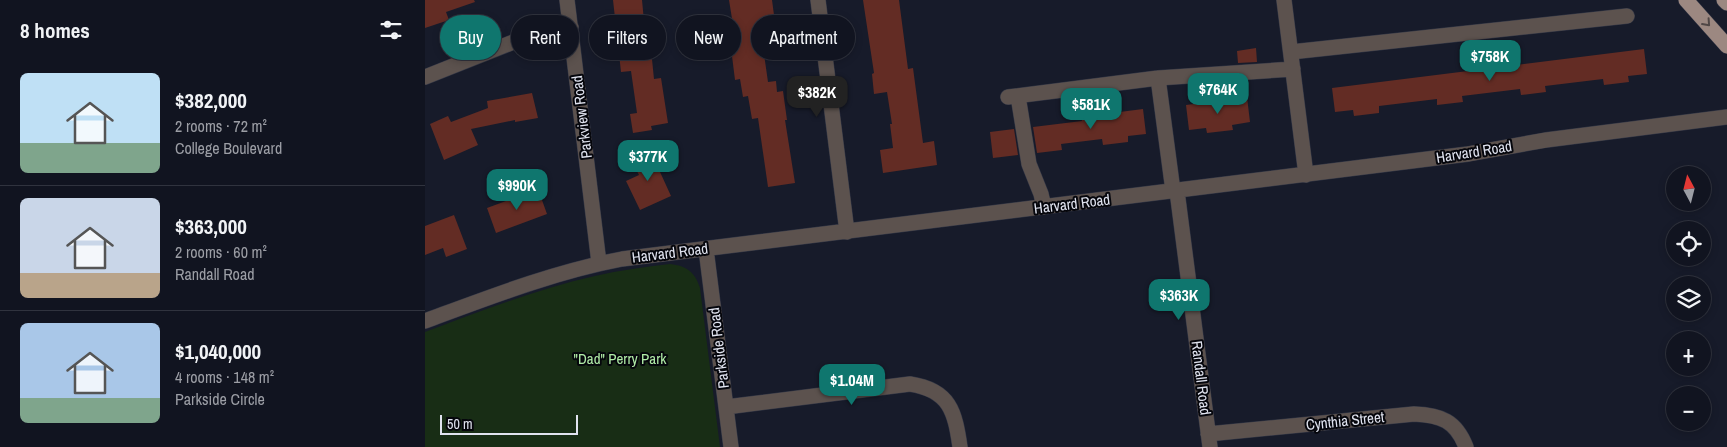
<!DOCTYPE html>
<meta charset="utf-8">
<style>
:root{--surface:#111420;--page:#1e212d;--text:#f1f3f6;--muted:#9c9ea5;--line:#30333e;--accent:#0f766e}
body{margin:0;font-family:"Archivo Narrow",sans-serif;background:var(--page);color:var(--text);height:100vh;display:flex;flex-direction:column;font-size:19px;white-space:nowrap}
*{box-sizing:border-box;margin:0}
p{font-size:16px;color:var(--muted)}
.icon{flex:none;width:28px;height:28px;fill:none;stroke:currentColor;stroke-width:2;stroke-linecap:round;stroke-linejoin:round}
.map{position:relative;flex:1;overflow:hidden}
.sheet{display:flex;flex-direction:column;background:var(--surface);width:425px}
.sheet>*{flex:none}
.banner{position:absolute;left:15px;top:15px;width:475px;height:45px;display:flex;gap:10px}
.needle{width:32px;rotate:353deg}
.fabs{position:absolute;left:1241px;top:166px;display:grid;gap:10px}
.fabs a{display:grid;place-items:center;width:45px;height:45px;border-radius:50%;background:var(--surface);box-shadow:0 2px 8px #0003,0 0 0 1px var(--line);font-size:25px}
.scale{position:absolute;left:15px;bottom:12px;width:138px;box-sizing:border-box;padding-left:5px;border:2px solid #e0e3ef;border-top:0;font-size:14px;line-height:18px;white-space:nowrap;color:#e0e3ef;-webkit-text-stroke:4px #05060c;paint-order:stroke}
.price{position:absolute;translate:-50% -42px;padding:0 11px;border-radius:10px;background:var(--accent);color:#fff;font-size:16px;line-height:32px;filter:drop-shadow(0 1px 2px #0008)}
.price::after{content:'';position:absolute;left:50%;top:30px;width:15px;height:11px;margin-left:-8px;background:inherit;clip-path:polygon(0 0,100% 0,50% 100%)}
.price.active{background:#222;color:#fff}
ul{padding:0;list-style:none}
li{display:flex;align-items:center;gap:15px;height:125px;padding:0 20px}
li+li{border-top:1px solid var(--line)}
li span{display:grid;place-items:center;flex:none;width:140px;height:100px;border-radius:8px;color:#555}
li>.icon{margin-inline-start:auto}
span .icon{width:60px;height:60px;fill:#fffc;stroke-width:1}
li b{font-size:21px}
h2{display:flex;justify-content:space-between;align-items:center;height:60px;padding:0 20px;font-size:21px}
.pill{padding:0 18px;border-radius:22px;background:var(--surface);box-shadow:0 2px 8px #0003,0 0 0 1px var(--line);font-size:18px;line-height:45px}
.pill.active{background:var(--accent);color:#fff}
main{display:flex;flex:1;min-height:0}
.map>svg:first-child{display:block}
.green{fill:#182d15}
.building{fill:#632c24}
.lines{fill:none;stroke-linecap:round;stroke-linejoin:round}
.minor-casing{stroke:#333746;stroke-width:16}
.major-casing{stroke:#333746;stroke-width:16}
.minor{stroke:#5c524e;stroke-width:15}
.major{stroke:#9c8881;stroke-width:15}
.oneway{stroke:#504746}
.labels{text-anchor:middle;stroke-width:4;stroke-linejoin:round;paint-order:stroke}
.street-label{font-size:15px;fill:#e0e3ef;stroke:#05060c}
.park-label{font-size:15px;fill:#b0eca7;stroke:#05060c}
</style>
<main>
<section class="sheet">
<h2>8 homes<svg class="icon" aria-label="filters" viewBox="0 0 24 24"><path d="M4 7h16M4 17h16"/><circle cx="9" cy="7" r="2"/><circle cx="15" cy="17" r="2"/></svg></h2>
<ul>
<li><span style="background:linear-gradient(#bfe0f5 70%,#7fa58c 0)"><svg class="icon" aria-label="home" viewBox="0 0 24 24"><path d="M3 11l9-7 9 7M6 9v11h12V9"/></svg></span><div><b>$382,000</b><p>2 rooms · 72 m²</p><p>College Boulevard</p></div></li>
<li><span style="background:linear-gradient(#c9d6e8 75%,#b9a48a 0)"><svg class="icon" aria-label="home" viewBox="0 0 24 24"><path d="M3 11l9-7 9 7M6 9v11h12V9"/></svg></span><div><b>$363,000</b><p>2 rooms · 60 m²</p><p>Randall Road</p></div></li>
<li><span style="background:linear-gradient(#a9c7e8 75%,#7fa58c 0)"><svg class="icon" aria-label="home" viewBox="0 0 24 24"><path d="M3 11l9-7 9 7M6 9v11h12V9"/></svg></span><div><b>$1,040,000</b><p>4 rooms · 148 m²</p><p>Parkside Circle</p></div></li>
</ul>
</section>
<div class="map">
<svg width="1302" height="447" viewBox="0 0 1302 447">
<rect width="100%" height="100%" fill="#171b2a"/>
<path class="green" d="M245,264C262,266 270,272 275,288L295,447H0V332C56,311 112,289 170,276C195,270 220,267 245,264Z"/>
<path class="building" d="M0,0H49L50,2L21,12L24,20L0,28Z
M188,0H217L219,21L223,20L229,79L236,78L243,123L226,126L227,130L208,133L205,114L212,113L206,71L196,72Z
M304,0H347L353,45L338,47L343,82L351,81L352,92L358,91L362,120H360L370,183L343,187L333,118L327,119L323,96L318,97L315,79L310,80L304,32L309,31Z
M438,0H474L483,69L488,68L498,143L509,141L512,165L458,173L455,150L468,148L465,124H467L462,92L449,94L447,74L449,73Z
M831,48L832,62L813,63L812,51Z
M1219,49L1222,74L1203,76L1204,82L1179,85L1178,79L1120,86L1121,92L1096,95L1095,89L1037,96L1038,102L1012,105V99L954,106V113L929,116L928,110L910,112L907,88Z
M107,93L113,118L90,122V120L46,129L53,145L19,160L5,124L23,116L26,122L63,108L62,101Z
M822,97L825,122L807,125L808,130L782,133L781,128L764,130L761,105Z
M718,109L721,134L703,136V142L678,145L677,139L636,144L637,150L612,153L608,127L657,121L656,117Z
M589,129L593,155L568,158L565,132Z
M225,150L246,196L215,210L201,181L214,175L206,159Z
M113,189L122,214L71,233L62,208Z
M29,215L42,249L21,257L18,248L0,255V226Z"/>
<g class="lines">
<g class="minor-casing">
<path id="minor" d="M142,0L174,263
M393,0L422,232
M859,0L881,175
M866,52L1202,16
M0,77L111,33L146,27
M733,78L748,191
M593,96L604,164L616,194L619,207
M583,97L733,78L868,69
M752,191L785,447
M281,249L306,447
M0,321C65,297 129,272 197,259L1043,154L1121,140L1302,117
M301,407L485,384C525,390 530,412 535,447
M783,434L989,414C1016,415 1031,421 1041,447"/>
</g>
<g class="major-casing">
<path id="major" d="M1261,0L1302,46
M1299,0L1302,3"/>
</g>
<use href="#minor" class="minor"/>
<use href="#major" class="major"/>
</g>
<defs><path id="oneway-chevron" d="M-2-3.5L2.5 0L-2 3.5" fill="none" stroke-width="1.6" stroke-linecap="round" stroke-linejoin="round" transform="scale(1.25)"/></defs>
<use class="oneway" href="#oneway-chevron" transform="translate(1282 23) rotate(48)"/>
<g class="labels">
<g class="street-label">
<text transform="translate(157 117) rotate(-97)" y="5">Parkview Road</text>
<text transform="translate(1049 152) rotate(-9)" y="5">Harvard Road</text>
<text transform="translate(647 204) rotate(-7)" y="5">Harvard Road</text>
<text transform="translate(245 253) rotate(-7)" y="5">Harvard Road</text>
<text transform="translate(294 348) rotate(-97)" y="5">Parkside Road</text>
<text transform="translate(776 378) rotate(83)" y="5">Randall Road</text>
<text transform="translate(920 421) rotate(-6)" y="5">Cynthia Street</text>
</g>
<g class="park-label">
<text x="195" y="364">"Dad" Perry Park</text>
</g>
</g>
</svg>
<div class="fabs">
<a><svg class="needle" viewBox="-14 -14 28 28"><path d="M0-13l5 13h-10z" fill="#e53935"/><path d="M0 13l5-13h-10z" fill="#9c9ea5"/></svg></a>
<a><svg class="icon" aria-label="locate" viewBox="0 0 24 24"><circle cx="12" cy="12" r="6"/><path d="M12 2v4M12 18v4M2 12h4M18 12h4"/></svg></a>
<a><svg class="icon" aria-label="layers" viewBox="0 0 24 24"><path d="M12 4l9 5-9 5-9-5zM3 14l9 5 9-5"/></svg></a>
<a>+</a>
<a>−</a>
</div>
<div class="scale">50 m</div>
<b class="price" style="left:1065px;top:82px">$758K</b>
<b class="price" style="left:793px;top:115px">$764K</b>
<b class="price active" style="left:392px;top:118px">$382K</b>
<b class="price" style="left:666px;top:130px">$581K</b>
<b class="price" style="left:223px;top:182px">$377K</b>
<b class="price" style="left:92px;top:211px">$990K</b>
<b class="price" style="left:754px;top:321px">$363K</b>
<b class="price" style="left:427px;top:406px">$1.04M</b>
<div class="banner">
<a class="pill active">Buy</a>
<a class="pill">Rent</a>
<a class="pill">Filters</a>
<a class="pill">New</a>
<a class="pill">Apartment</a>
</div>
</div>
</main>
